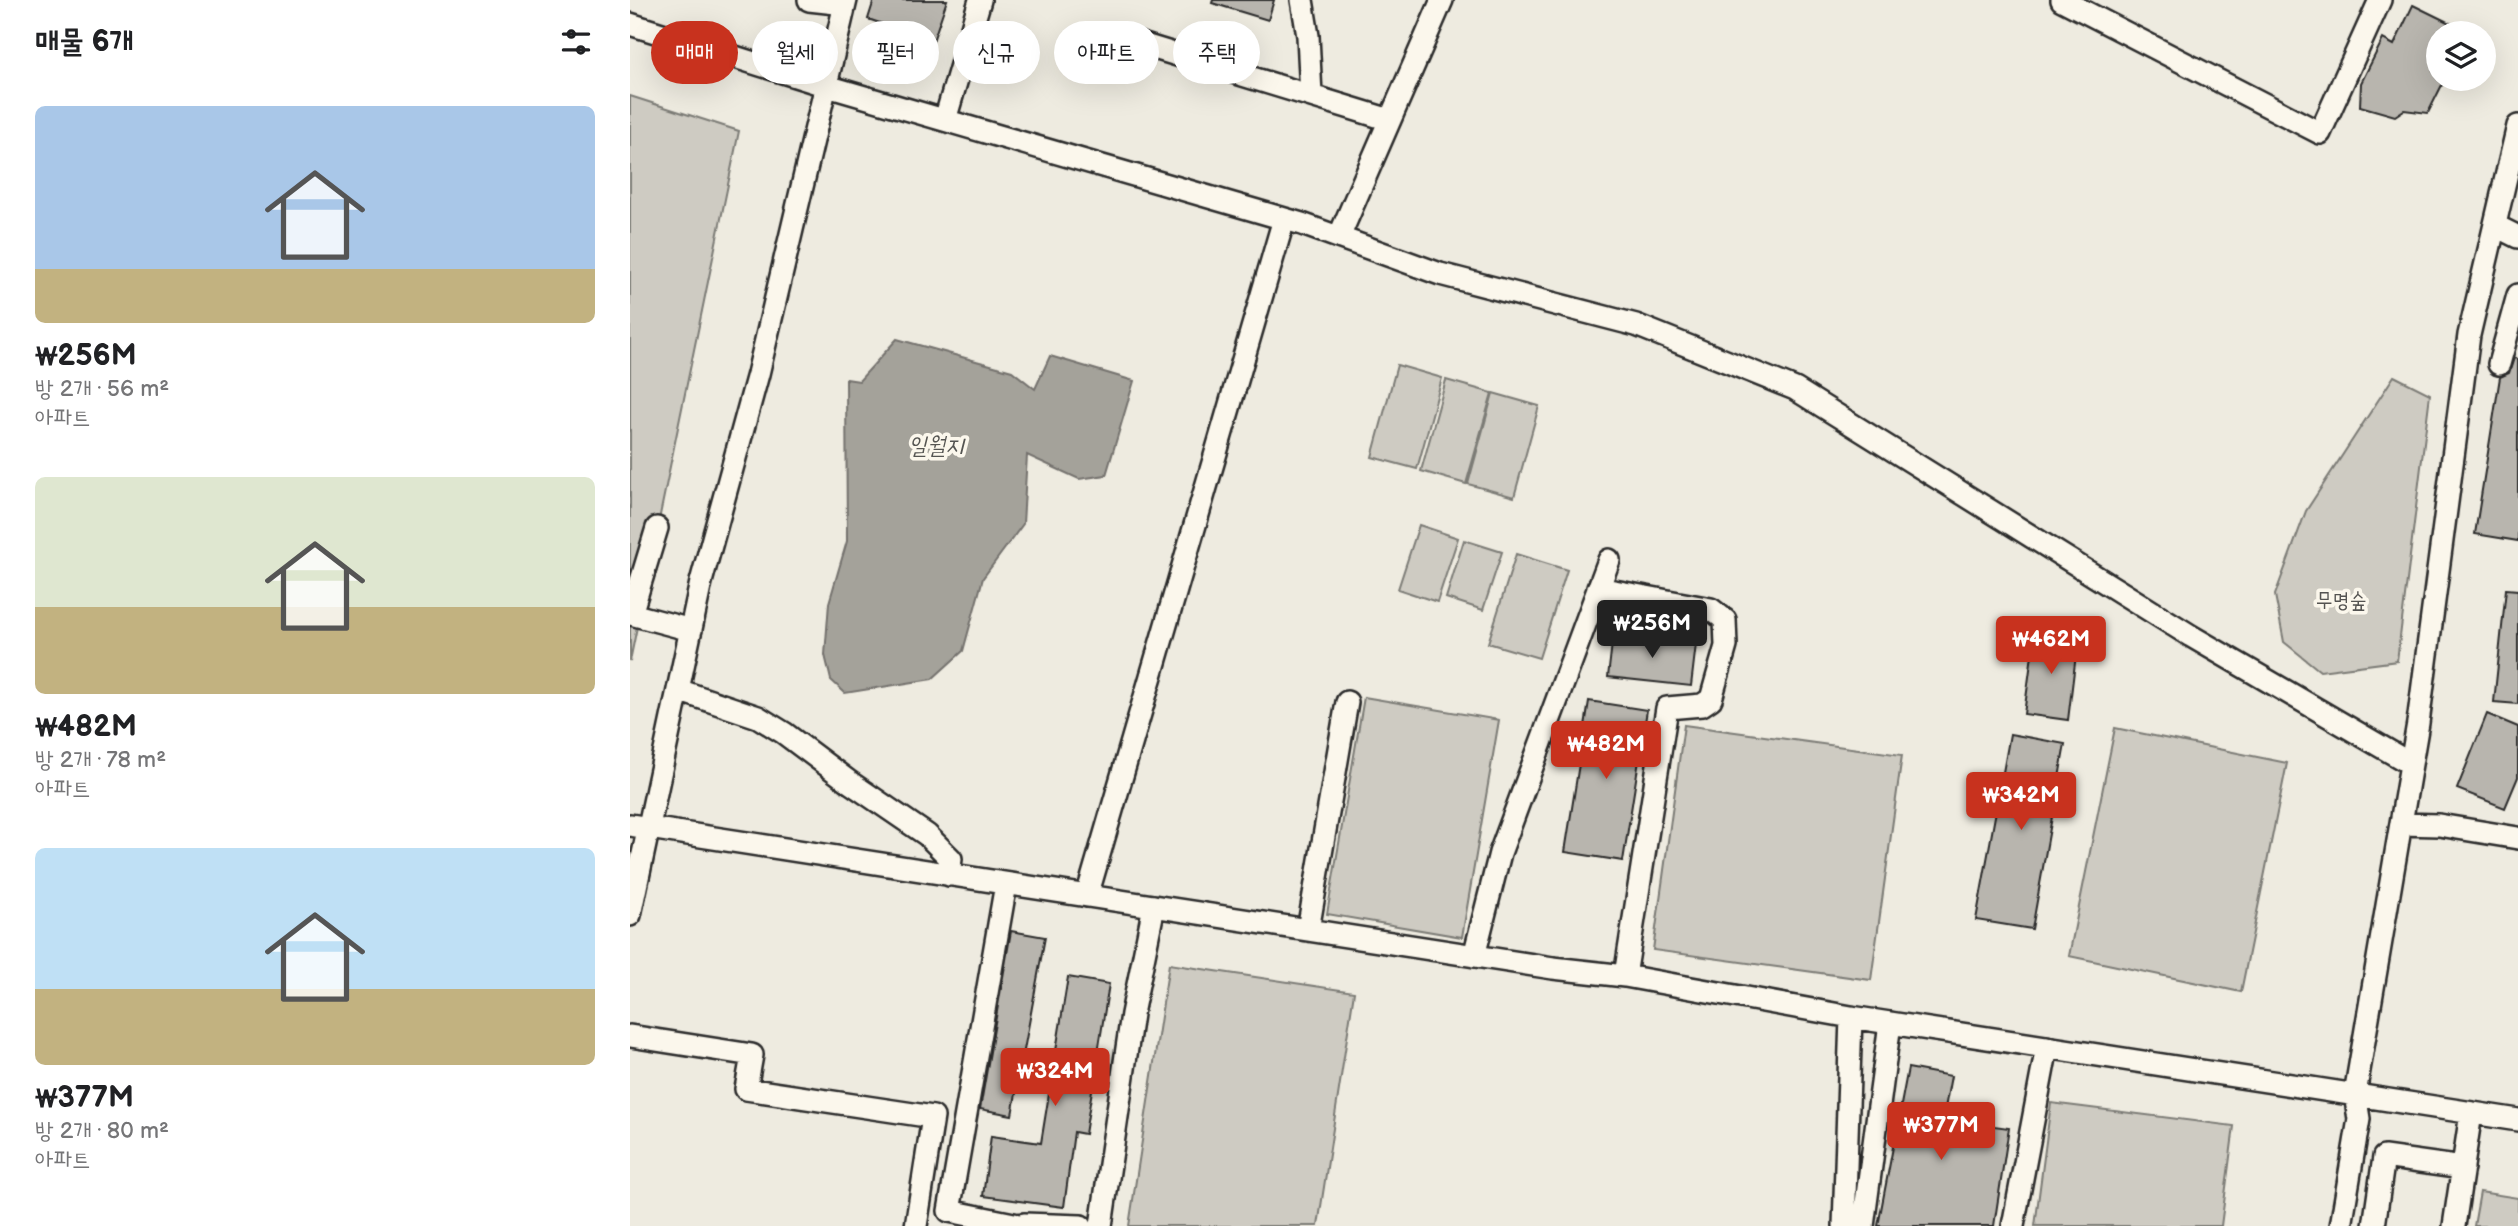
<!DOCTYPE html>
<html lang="ko">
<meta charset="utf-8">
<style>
:root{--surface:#fff;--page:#f6f6f6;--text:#202124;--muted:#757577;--accent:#c8321e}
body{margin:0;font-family:"Balsamiq Sans","Poor Story",sans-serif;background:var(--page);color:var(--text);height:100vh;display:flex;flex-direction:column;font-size:26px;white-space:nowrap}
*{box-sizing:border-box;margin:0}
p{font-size:23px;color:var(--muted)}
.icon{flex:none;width:38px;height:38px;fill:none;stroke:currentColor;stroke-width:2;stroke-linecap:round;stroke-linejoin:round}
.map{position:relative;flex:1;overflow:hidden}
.panel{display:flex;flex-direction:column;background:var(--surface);width:630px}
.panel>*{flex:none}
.guide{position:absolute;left:21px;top:21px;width:665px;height:63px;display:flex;gap:14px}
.controls{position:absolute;left:1796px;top:21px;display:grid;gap:14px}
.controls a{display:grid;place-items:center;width:70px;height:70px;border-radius:50%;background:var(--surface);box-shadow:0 7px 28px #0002;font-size:35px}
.price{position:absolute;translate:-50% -60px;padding:0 16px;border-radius:7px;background:var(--accent);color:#fff;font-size:23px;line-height:46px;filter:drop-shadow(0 2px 4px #0008)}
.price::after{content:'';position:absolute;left:50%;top:42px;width:21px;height:16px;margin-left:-10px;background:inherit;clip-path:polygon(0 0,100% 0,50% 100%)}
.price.on{background:#222;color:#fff}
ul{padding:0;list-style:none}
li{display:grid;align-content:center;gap:14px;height:371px;padding:0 35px}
li span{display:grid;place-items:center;height:217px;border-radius:10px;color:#555}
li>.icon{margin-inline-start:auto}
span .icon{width:126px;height:126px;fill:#fffc;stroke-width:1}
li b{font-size:30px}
h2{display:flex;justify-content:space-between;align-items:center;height:84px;padding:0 35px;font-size:30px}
.chip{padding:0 24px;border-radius:32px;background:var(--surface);box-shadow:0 7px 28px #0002;font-size:24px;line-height:63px}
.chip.on{background:var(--accent);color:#fff}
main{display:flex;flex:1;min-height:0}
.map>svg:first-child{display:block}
.green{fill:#cecbc2;stroke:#7c7b76;stroke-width:2}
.water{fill:#a4a29a;stroke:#74726e;stroke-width:2}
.building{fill:#b8b5ae;stroke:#2b2b2b;stroke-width:2}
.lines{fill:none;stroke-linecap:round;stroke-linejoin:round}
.minor-casing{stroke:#2b2b2b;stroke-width:26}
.minor{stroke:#fbf7ec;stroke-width:21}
.labels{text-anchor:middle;stroke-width:7;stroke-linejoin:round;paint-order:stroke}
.park-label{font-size:21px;fill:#545351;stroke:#fbf7ec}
.water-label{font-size:23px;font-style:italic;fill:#555552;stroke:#fbf7ec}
</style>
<main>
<section class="panel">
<h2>매물 6개<svg class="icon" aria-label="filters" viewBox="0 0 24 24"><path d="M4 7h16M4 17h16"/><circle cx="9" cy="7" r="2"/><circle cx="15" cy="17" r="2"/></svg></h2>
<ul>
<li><span style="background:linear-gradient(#a9c7e8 75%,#c2b280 0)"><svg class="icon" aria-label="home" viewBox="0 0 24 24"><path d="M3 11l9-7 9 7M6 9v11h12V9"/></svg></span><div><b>₩256M</b><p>방 2개 · 56 m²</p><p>아파트</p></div></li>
<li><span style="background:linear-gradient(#dfe7d0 60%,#c2b280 0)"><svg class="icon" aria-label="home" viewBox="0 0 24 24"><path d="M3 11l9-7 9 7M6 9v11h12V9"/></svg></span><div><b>₩482M</b><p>방 2개 · 78 m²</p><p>아파트</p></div></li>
<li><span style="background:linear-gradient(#bfe0f5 65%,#c2b280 0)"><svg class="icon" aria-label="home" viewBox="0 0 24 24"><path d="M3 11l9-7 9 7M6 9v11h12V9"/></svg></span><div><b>₩377M</b><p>방 2개 · 80 m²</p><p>아파트</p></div></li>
</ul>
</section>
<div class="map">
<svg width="1888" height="1226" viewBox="0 0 1888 1226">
<rect width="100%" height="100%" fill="#eeebe0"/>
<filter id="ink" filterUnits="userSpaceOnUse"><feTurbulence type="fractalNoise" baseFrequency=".0143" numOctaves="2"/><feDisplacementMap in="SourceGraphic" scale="14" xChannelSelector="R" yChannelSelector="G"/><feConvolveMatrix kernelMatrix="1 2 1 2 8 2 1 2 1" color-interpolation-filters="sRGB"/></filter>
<g filter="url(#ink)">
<path class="green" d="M0,96L109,131L0,661Z
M767,365L812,378L787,469L742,457Z
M1764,376L1800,394L1767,661L1690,671L1654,642L1645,595L1676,511Z
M816,380L862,393L836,484L791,471Z
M863,393L909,406L884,497L838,484Z
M789,525L828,538L807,602L768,589Z
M834,540L872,552L853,610L816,598Z
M886,554L937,570L909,658L858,643Z
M734,697L869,720L832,937L697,914Z
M1054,725L1272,755L1241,980L1023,950Z
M1485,728L1657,763L1611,992L1439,956Z
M539,964L724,992L688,1226H499Z
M1421,1103L1604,1126L1591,1226H1405Z
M1850,1192L1888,1198V1226H1844Z"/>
<path class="water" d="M267,339L382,371L405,389L420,356L504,381L476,475L449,479L397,455L393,524L353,578L333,651L302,679L215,693L201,680L195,655L199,603L217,541L216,379L229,381Z"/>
<path class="building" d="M244,0H317L303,41L238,19Z
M583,0H644L638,20L582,3Z
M1783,5L1840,33H1808V61L1803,71L1808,73V79H1815L1798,113L1774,110L1765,116L1730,106L1731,83L1753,39L1764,45Z
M1884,358L1888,359V541L1845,534L1870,377L1879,373Z
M1876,589L1888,590V704L1864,702Z
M1405,632L1448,638L1438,720L1394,714Z
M983,635L1066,644L1061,686L978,677Z
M959,701L1017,710L993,861L935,852Z
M1857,714L1888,727V777L1875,808L1827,789Z
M1380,734L1435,744L1402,929L1346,920Z
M381,931L415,937L382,1115L350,1109Z
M438,977L479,984L455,1134L444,1132L434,1207L353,1196L361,1136L411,1143Z
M1278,1068L1321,1076L1313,1119L1379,1128L1364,1226H1248Z"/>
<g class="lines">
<g class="minor-casing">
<path id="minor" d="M179,0L215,4
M672,0L678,36L681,95
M1432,0L1690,133L1750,0
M0,24L197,86L672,224L810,274L1006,325L1165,389L1561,636L1781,764
M498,40L760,120
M315,120L350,0
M1866,226L1888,237
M709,237L812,0
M1869,364L1888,295
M27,528L1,614L61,630
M968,588L1081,609L1095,620L1096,646L1081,699L1072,705L1037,708L995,976
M48,690L128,717L154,733L218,781L297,835L321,859L319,875
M1771,824L1809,825L1888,838
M0,825L923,968L995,976L1221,1017L1888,1120
M376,884L319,1211L394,1226
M457,896L654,219
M0,915L71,582L128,374L216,0
M678,930L717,702
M844,956L870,853L979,560
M0,1036L122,1055L116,1089L303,1117L286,1226
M394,1224L451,1226
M471,1226L502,1014L524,906
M1214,1226L1221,1017
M1233,1226L1260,1023
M1383,1226L1417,1047
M1711,1226L1729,1119L1725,1094L1788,723L1839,335L1888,126
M1744,1226L1754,1157L1833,1168
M1824,1226L1841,1113"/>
</g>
<use href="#minor" class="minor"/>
</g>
</g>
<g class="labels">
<g class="park-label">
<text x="1711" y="607">무명숲</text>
</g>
<g class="water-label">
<text x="306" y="453">일월지</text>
</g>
</g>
</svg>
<div class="controls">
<a><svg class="icon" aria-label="layers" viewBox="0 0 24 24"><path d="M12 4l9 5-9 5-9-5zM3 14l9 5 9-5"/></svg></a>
</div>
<b class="price on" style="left:1022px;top:660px">₩256M</b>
<b class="price" style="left:1421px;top:676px">₩462M</b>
<b class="price" style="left:976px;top:781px">₩482M</b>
<b class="price" style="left:1391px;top:832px">₩342M</b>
<b class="price" style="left:425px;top:1108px">₩324M</b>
<b class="price" style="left:1311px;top:1162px">₩377M</b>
<div class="guide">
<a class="chip on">매매</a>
<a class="chip">월세</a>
<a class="chip">필터</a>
<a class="chip">신규</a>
<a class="chip">아파트</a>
<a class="chip">주택</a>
</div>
</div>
</main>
